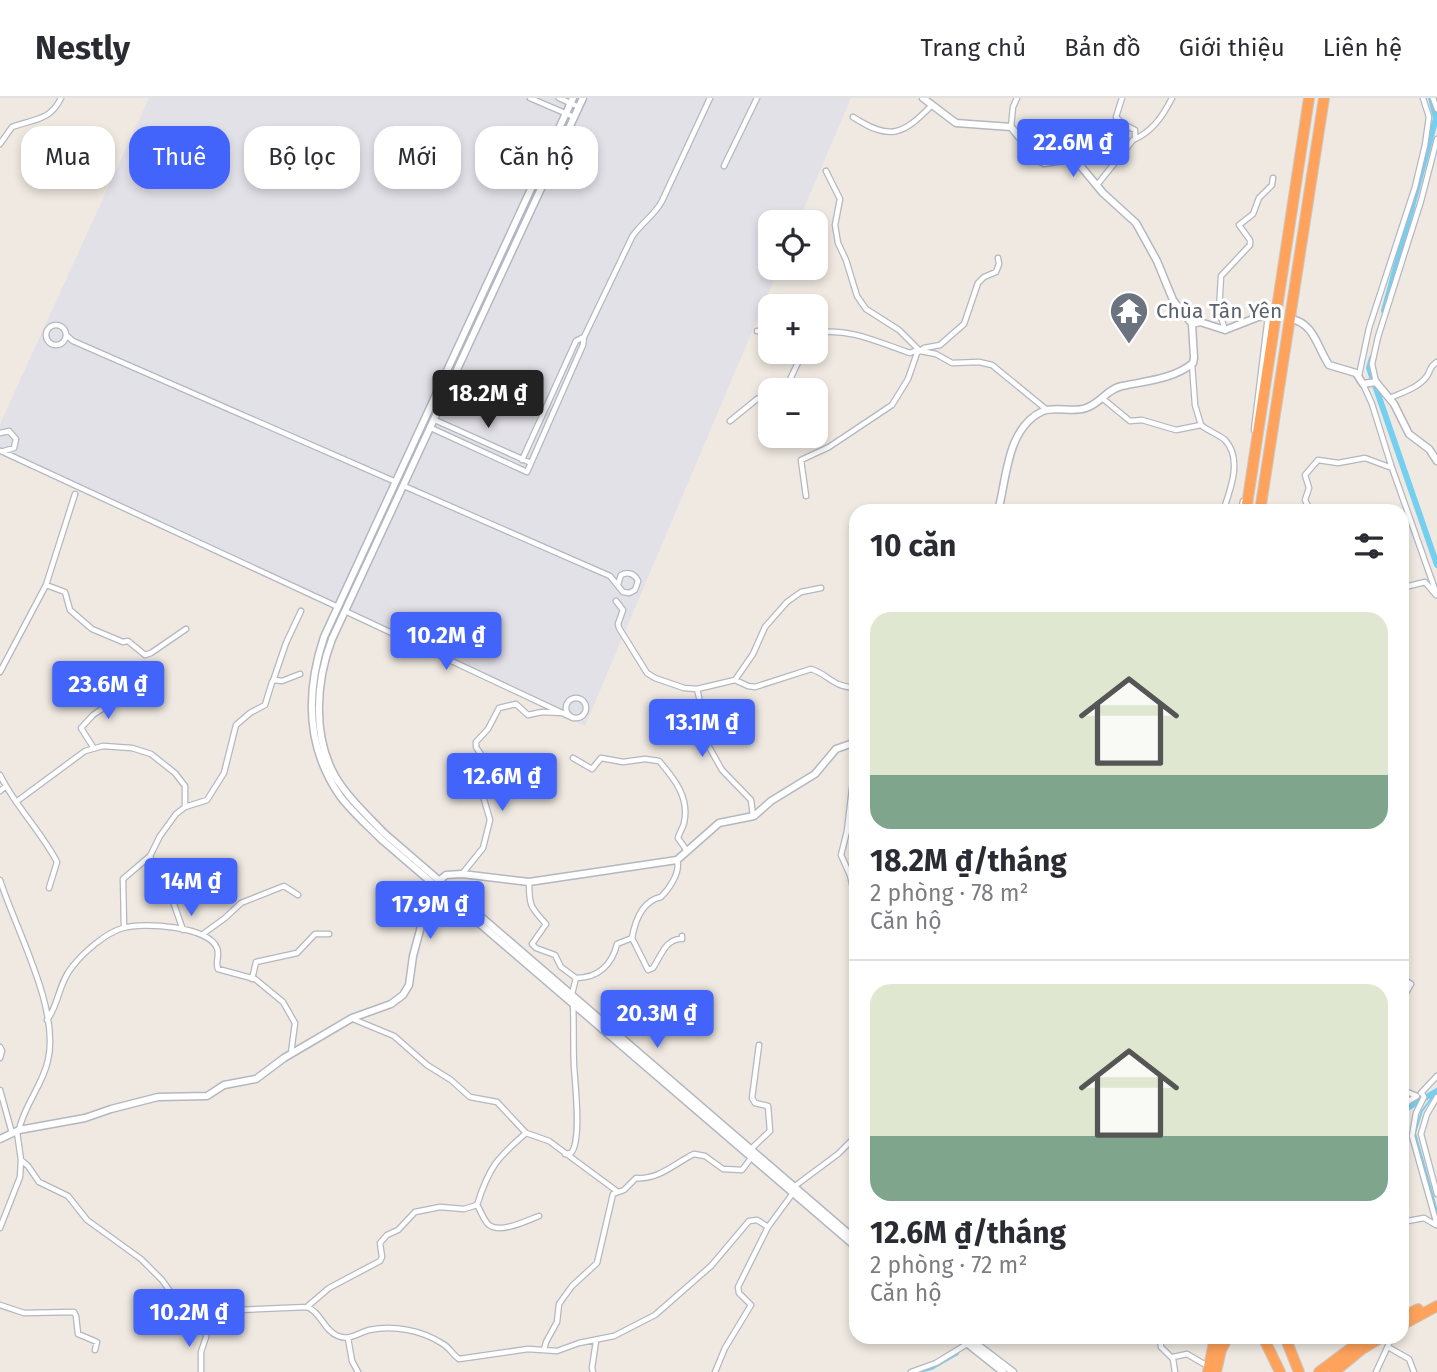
<!DOCTYPE html>
<html lang="vi">
<meta charset="utf-8">
<style>
:root{--surface:#fff;--page:#f7f7f7;--text:#2b2b33;--muted:#7c7c81;--line:#e1e1e2;--accent:#4264fb}
body{margin:0;font-family:"Fira Sans",sans-serif;background:var(--page);color:var(--text);height:100vh;display:flex;flex-direction:column;font-size:26px;white-space:nowrap}
*{box-sizing:border-box;margin:0}
p{font-size:23px;color:var(--muted)}
.icon{flex:none;width:38px;height:38px;fill:none;stroke:currentColor;stroke-width:2;stroke-linecap:round;stroke-linejoin:round}
.map{position:relative;flex:1;overflow:hidden}
.drawer{position:absolute;left:849px;top:406px;width:560px;height:840px;display:flex;flex-direction:column;background:var(--surface);border-radius:21px;box-shadow:0 4px 10px #0003}
.drawer>*{flex:none}
.guide{position:absolute;left:21px;top:28px;width:665px;height:63px;display:flex;gap:14px}
.tools{position:absolute;left:758px;top:112px;display:grid;gap:14px}
.tools a{display:grid;place-items:center;width:70px;height:70px;border-radius:14px;background:var(--surface);box-shadow:0 4px 10px #0003;font-size:35px}
.price{position:absolute;translate:-50% -60px;padding:0 16px;border-radius:7px;background:var(--accent);color:#fff;font-size:23px;line-height:46px;filter:drop-shadow(0 2px 4px #0008)}
.price::after{content:'';position:absolute;left:50%;top:42px;width:21px;height:16px;margin-left:-10px;background:inherit;clip-path:polygon(0 0,100% 0,50% 100%)}
.price.current{background:#222;color:#fff}
ul{padding:0;list-style:none}
li{display:grid;align-content:center;gap:14px;height:371px;padding:0 21px}
li+li{border-top:2px solid var(--line)}
li span{display:grid;place-items:center;height:217px;border-radius:21px;color:#555}
li>.icon{margin-inline-start:auto}
span .icon{width:126px;height:126px;fill:#fffc;stroke-width:1}
li b{font-size:30px}
h2{display:flex;justify-content:space-between;align-items:center;height:84px;padding:0 21px;font-size:30px}
.tag{padding:0 24px;border-radius:21px;background:var(--surface);box-shadow:0 4px 10px #0003;font-size:24px;line-height:63px}
.tag.current{background:var(--accent);color:#fff}
header{display:flex;align-items:center;gap:42px;box-sizing:border-box;height:98px;padding:0 35px;background:var(--surface);border-bottom:2px solid var(--line)}
header strong{font-size:33px}
nav{display:flex;gap:38px;margin-inline-start:auto;font-size:24px}
.map>svg:first-child{display:block}
.industrial{fill:#e3e1e8}
.lines{fill:none;stroke-linecap:round;stroke-linejoin:round}
.stream{stroke:#75cff0;stroke-width:2}
.river{stroke:#75cff0;stroke-width:6}
.street-casing{stroke:#b4b7c1;stroke-width:7}
.secondary-casing{stroke:#b4b7c1;stroke-width:9}
.highway-casing{stroke:#c9c9c9;stroke-width:12}
.street{stroke:#fff;stroke-width:4.5}
.secondary{stroke:#fff;stroke-width:6}
.highway{stroke:#ffa35c;stroke-width:10}
.labels{text-anchor:middle;stroke-width:6;stroke-linejoin:round;paint-order:stroke}
.worship-label{font-size:21px;fill:#5b616d;stroke:#fff;text-anchor:start}
</style>
<header>
<strong>Nestly</strong>
<nav><a>Trang chủ</a><a>Bản đồ</a><a>Giới thiệu</a><a>Liên hệ</a></nav>
</header>
<div class="map">
<svg width="1437" height="1274" viewBox="0 0 1437 1274">
<rect width="100%" height="100%" fill="#efe9e1"/>
<path class="industrial" d="M149,0H851L798,124H770V170H779L585,628L0,356V326Z"/>
<g class="lines">
<path class="stream" d="M1436,994L1422,1013L1415,1035L1437,1113
M988,1239H989
M919,1274L932,1271L958,1256"/>
<path class="river" d="M1384,213L1436,20L1431,0
M1372,260L1369,270L1437,467
M1402,1013L1437,993"/>
<g class="street-casing">
<path id="street" d="M530,0L574,19
M559,0L579,9
M1122,0L1116,19L1123,26L1135,32V40
M1433,0L1437,11
M853,19C890,43 903,37 932,7
M1011,29L1013,9L1017,0
M0,46L12,29C34,21 50,23 61,0
M724,68L757,0
M826,73L840,101L835,127L838,145L846,162L857,198L866,211L899,232L920,253L936,256L952,265L979,264L992,267L1047,312
M1097,87L1133,42C1152,34 1163,18 1172,0
M46 237a10 10 0 1 1 20 0a10 10 0 1 1-20 0Z
M1225,232L1219,213L1221,178L1250,147V142L1239,127L1253,116L1259,100L1272,87L1273,80
M757,233H770
M816,235C848,229 880,245 910,255L917,252
M66,237L73,243L396,384
M1192,266L1195,307L1201,327C1208,333 1218,336 1225,342C1243,361 1230,393 1223,413
M1359,277L1369,230L1415,89L1425,47L1429,19L1423,0
M1376,284L1372,266L1378,239L1421,103L1437,41
M1363,286L1372,306L1391,367L1437,497
M785,292L803,254
M1102,300L1130,323L1142,322L1176,332L1201,327
M1390,300C1401,295 1420,289 1427,278C1431,272 1429,269 1437,264
M435,322L531,365
M730,323L757,301L770,295
M431,330L527,374L583,247L584,239L632,139C641,125 655,117 662,103L710,0
M1254,332L1268,218
M0,335L9,333L16,341L14,350L4,353
M1,353L338,509
M522,362L576,243L584,239
M404,388L610,478L623,494L629,495L635,492L638,483C635,476 628,473 621,477L618,486
M806,398L801,362L829,349L892,307L908,281L917,255L924,250L940,247L964,226L978,185L984,179L996,174L999,166L998,160
M1241,413L1243,403
M1321,413L1308,408L1305,402L1309,390L1305,377L1318,362L1338,365L1365,360L1392,370
M46,487L65,494L70,512L92,531L123,544L128,543L145,557L151,555L186,531
M1402,487L1409,488L1425,484L1436,497
M616,503L623,512L618,526L619,530L647,575L655,580L684,590L697,591L735,582L748,588L755,589L811,571C830,577 830,588 856,590
M345,513L573,620
M0,574L46,487L75,396
M735,582L753,556L765,529L787,504L801,494L821,490
M273,583L286,545L301,513
M697,591L702,612L704,640L722,672L751,702L753,718
M566 610a10 10 0 1 1 20 0a10 10 0 1 1-20 0Z
M93,649L81,630L93,617L118,600
M856,657L847,733L841,757L850,777L856,804
M573,660L592,671L601,660L623,664L645,661L659,663C674,680 690,700 684,725C683,730 679,735 678,740L687,753
M0,677C15,708 41,733 57,764L49,790
M0,693L5,689
M16,704L85,653L103,648L132,650L151,656L175,675L185,688V709
M150,758L156,777L169,792L183,832
M462,776L483,750L490,722L481,691L482,658L476,649V644L488,631L499,610L516,606L528,617L542,614L563,615
M0,782C16,832 60,911 48,962C43,987 24,1007 19,1032
M529,784C529,809 531,809 546,826L532,846L536,850L555,857L561,869L576,880
M124,829L123,781L150,758L160,738L176,716L185,709L207,702L224,675L236,627L250,615L265,607L272,584L275,582L282,583L300,576
M203,836L225,820L241,805L284,788L298,797
M632,840L648,872L653,870C661,858 666,840 682,841V838
M1402,880L1411,886L1407,893L1402,895
M252,881L256,864L297,855L315,836H329
M572,896L576,880C598,880 612,867 617,846L632,840C635,823 642,803 661,799C669,791 681,774 677,762
M353,921L394,938L427,967L451,982L470,999L497,1004L526,1035L549,1043L618,1094
M47,922C59,907 58,886 72,869C83,855 105,835 123,830C143,824 208,828 217,850C220,857 215,864 218,871L255,881L283,904L295,925L291,955
M0,949L2,953L0,960
M0,992L12,1035
M1402,992L1417,998L1402,1007
M1421,995L1437,978
M1422,995L1424,999L1416,1015L1412,1038L1437,1127
M1437,999L1427,1016L1421,1036L1437,1096
M526,1035C497,1060 489,1069 477,1107C481,1113 484,1123 489,1127C501,1136 528,1122 539,1118
M751,1051L770,1033L768,1008L755,1005L752,1000L759,947
M565,1056L571,1055C582,1043 575,985 574,968C573,947 574,926 573,906
M21,1062L28,1068L39,1084L68,1098L87,1122L141,1161L162,1182L190,1221L197,1227H210L237,1212L307,1209C321,1214 324,1233 338,1238C350,1243 358,1235 369,1232C394,1227 422,1232 443,1246C449,1249 453,1257 459,1261L528,1251L557,1253L579,1245L614,1238L655,1217L711,1168L749,1123L757,1122L768,1129
M795,1088L838,1056L856,1038
M1402,1124L1424,1120L1436,1127
M0,1130L20,1079L21,1062L17,1034
M0,1207L24,1215L74,1214L76,1218L78,1236L97,1244L95,1252
M308,1208L329,1190L380,1163L382,1159L380,1145L387,1137L398,1132L415,1114L440,1109L464,1111L477,1107
M855,1218L856,1217
M1160,1239L1161,1249L1173,1261L1175,1274
M348,1240L352,1263L358,1274
M973,1244L982,1239
M1388,1249L1409,1261L1414,1274
M544,1252L546,1244L557,1224L559,1206L572,1188L597,1165L613,1096L624,1092L636,1080C659,1082 675,1065 694,1056L705,1058L723,1071L742,1072L751,1060
M1173,1259L1187,1256L1204,1266L1209,1265
M201,1274V1254L206,1239L207,1228
M593,1274L592,1270L596,1243
M715,1274L725,1250L751,1207L739,1195L738,1189L768,1129L793,1095
M911,1274L936,1265L967,1246
M1376,1274L1392,1239"/>
</g>
<g class="secondary-casing">
<path id="secondary" d="M573,0L324,539C306,593 306,649 340,698C352,714 367,727 381,741L856,1149
M583,0L332,541C316,583 312,637 335,678C348,700 367,717 384,735L856,1142
M923,0L956,25L1011,29L1037,61L1044,65L1071,61L1078,65L1103,95L1136,125L1157,163L1173,202L1192,226
M1291,221C1314,225 1317,249 1329,267L1356,275L1363,286L1376,284L1394,306L1409,336L1429,351L1437,363
M998,413C1007,381 1006,330 1043,313C1056,308 1073,315 1086,310C1101,305 1107,291 1122,288C1146,283 1174,281 1193,265L1194,260L1192,226L1200,224L1225,232L1258,219L1272,218
M0,1041L19,1032L85,1020L111,1011L158,999L207,998L224,987L256,981L284,960L352,920L391,906L403,897L409,887L413,858L429,799L440,782L446,777L462,776L529,784L677,762L719,725L754,718L771,703L815,676L836,651L856,644
M959,1239L1003,1274
M967,1239L1013,1274"/>
</g>
<g class="highway-casing">
<path id="highway" d="M1246,413L1309,0
M1260,413L1324,0
M1402,1219L1418,1211
M1402,1227L1437,1208
M1263,1239L1280,1274
M1285,1239L1299,1274
M1208,1274L1215,1239
M1216,1274L1221,1252L1228,1239
M1319,1274L1366,1239
M1334,1274L1362,1251L1382,1239"/>
</g>
<use href="#street" class="street"/>
<use href="#secondary" class="secondary"/>
<use href="#highway" class="highway"/>
</g>
<defs>
<g id="temple-pin" transform="scale(2.0125)"><path d="M0 17L-7.5 6A9.5 9.5 0 1 1 7.5 6Z" fill="#6b7280" stroke="#fff"/><path d="M0-6L5-2H3V0L6.5 2.5H4V6H1.5V3h-3V6H-4V2.5H-6.5L-3 0V-2H-5Z" fill="#fff"/></g>
</defs>
<g fill-rule="evenodd">
<use href="#temple-pin" x="1129" y="213"/>
</g>
<g class="labels">
<g class="worship-label">
<text x="1156" y="220">Chùa Tân Yên</text>
</g>
</g>
</svg>
<div class="tools">
<a><svg class="icon" aria-label="locate" viewBox="0 0 24 24"><circle cx="12" cy="12" r="6"/><path d="M12 2v4M12 18v4M2 12h4M18 12h4"/></svg></a>
<a>+</a>
<a>−</a>
</div>
<b class="price" style="left:1073px;top:81px">22.6M ₫</b>
<b class="price current" style="left:488px;top:332px">18.2M ₫</b>
<b class="price" style="left:446px;top:574px">10.2M ₫</b>
<b class="price" style="left:108px;top:623px">23.6M ₫</b>
<b class="price" style="left:702px;top:661px">13.1M ₫</b>
<b class="price" style="left:502px;top:715px">12.6M ₫</b>
<b class="price" style="left:191px;top:820px">14M ₫</b>
<b class="price" style="left:430px;top:843px">17.9M ₫</b>
<b class="price" style="left:657px;top:952px">20.3M ₫</b>
<b class="price" style="left:189px;top:1251px">10.2M ₫</b>
<div class="guide">
<a class="tag">Mua</a>
<a class="tag current">Thuê</a>
<a class="tag">Bộ lọc</a>
<a class="tag">Mới</a>
<a class="tag">Căn hộ</a>
</div>
<section class="drawer">
<h2>10 căn<svg class="icon" aria-label="filters" viewBox="0 0 24 24"><path d="M4 7h16M4 17h16"/><circle cx="9" cy="7" r="2"/><circle cx="15" cy="17" r="2"/></svg></h2>
<ul>
<li><span style="background:linear-gradient(#dfe7d0 75%,#7fa58c 0)"><svg class="icon" aria-label="home" viewBox="0 0 24 24"><path d="M3 11l9-7 9 7M6 9v11h12V9"/></svg></span><div><b>18.2M ₫/tháng</b><p>2 phòng · 78 m²</p><p>Căn hộ</p></div></li>
<li><span style="background:linear-gradient(#dfe7d0 70%,#7fa58c 0)"><svg class="icon" aria-label="home" viewBox="0 0 24 24"><path d="M3 11l9-7 9 7M6 9v11h12V9"/></svg></span><div><b>12.6M ₫/tháng</b><p>2 phòng · 72 m²</p><p>Căn hộ</p></div></li>
</ul>
</section>
</div>
